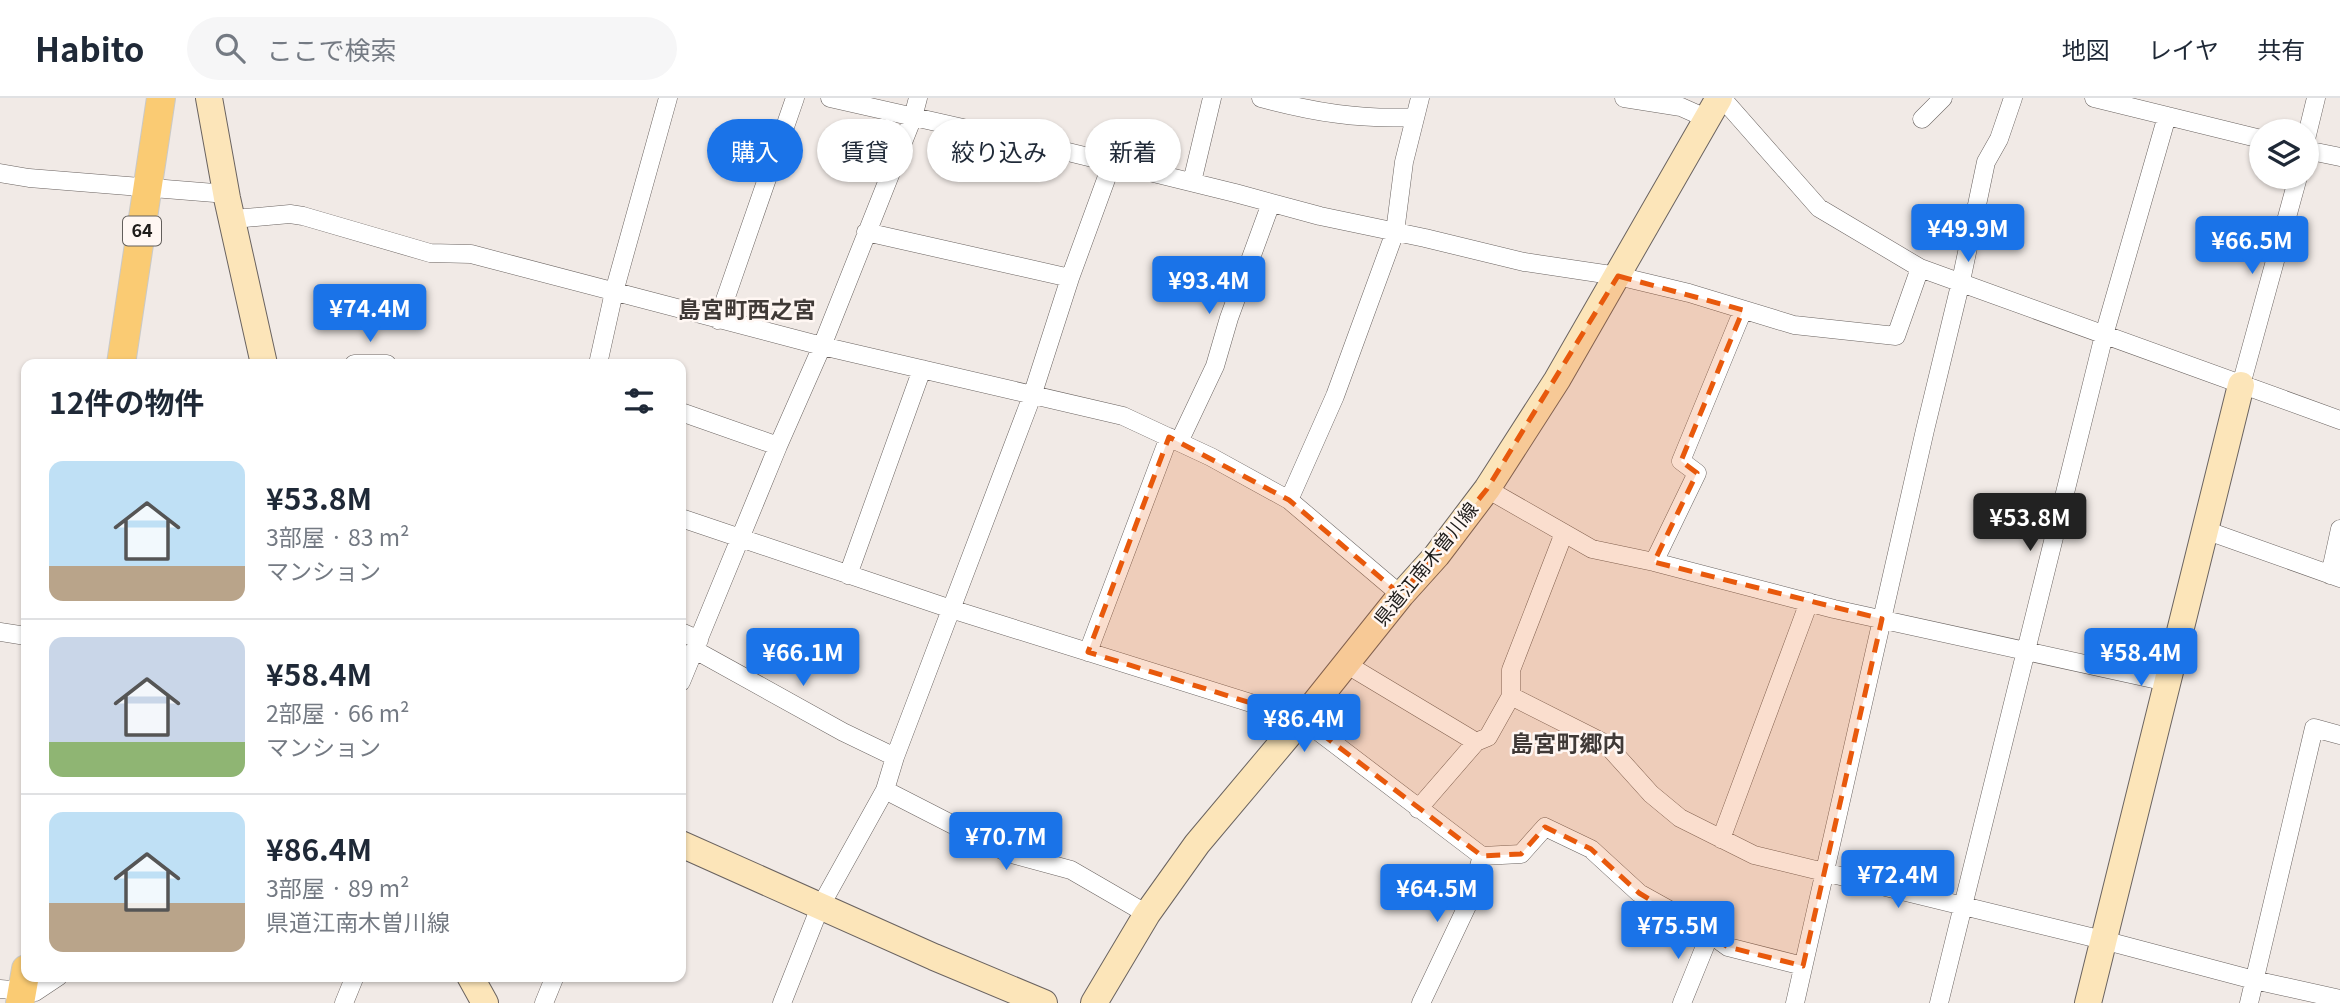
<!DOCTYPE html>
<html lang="ja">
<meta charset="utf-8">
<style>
:root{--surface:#fff;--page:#f6f6f7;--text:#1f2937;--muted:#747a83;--line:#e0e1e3;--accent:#1a73e8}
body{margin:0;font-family:Georgia,"Noto Sans JP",serif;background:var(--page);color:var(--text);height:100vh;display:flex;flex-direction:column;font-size:26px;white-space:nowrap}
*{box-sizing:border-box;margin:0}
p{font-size:23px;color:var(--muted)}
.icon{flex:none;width:38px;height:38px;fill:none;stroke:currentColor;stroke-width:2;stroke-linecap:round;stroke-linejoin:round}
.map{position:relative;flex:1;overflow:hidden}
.details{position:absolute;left:21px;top:261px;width:665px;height:623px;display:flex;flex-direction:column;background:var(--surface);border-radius:14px;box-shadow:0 2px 5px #0004}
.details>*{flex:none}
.hud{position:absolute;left:707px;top:21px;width:665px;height:63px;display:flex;gap:14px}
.fabs{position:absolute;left:2249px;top:21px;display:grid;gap:14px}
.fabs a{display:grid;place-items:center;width:70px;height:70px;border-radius:50%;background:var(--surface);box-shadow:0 2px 5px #0004;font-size:35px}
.price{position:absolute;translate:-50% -60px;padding:0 16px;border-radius:7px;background:var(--accent);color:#fff;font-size:23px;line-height:46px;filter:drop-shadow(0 2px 4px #0008)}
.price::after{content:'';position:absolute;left:50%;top:42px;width:21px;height:16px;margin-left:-10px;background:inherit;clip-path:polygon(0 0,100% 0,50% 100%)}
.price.active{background:#222;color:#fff}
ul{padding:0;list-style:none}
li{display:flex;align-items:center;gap:21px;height:175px;padding:0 28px}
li+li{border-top:2px solid var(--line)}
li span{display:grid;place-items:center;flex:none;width:196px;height:140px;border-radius:14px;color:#555}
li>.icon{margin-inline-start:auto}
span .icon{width:84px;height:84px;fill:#fffc;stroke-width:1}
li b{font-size:30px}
h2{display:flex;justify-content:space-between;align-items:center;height:84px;padding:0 28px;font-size:30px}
.tag{padding:0 24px;border-radius:32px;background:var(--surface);box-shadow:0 2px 5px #0004;font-size:24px;line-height:63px}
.tag.active{background:var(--accent);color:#fff}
header{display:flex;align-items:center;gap:42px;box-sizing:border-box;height:98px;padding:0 35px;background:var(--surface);border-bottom:2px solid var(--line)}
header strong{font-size:33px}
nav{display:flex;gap:38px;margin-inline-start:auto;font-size:24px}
.search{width:490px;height:63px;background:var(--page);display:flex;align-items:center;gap:18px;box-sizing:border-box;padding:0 24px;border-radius:38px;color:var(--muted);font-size:26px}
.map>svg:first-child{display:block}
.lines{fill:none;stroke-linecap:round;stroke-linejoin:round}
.street-casing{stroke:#6a6360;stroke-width:19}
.secondary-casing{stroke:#6a6360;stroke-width:28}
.primary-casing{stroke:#c9c9c8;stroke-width:30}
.street{stroke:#fff;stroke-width:18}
.secondary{stroke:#fce5b9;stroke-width:26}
.primary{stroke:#facb73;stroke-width:28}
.marked{fill:#e8590c;fill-opacity:0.2;stroke:#e8590c;stroke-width:5;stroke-dasharray:14 9;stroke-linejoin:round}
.labels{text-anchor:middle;stroke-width:5;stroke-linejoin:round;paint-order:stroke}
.shield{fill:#fff7f3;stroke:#625e5b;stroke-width:2}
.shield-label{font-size:18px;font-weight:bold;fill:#1e1c1a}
.street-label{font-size:19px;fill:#1e1c1a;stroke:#fff7f3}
.quarter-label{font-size:23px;font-weight:bold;fill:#403a37;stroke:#fff7f3}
</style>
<header>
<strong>Habito</strong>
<div class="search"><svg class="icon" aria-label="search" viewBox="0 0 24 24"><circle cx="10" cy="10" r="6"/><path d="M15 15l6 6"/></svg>ここで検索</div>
<nav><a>地図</a><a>レイヤ</a><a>共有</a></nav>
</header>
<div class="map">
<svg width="2340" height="905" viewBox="0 0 2340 905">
<rect width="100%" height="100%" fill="#f1eae6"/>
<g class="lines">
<g class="street-casing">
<path id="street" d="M830,0L1060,52L1235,95L1320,118L1425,140L1524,164L1618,178L1689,195L1794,227L1896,238L1920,170
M1261,0C1313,14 1361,22 1415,19
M1624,0L1681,9L1708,21
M1722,0L1819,110L1920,170L2340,322
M2094,0L2261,41
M1922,21L1943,0
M2306,41L2316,0
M2306,52L2340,59
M0,75L29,80L227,96
M1192,84L1212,0
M234,121L290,116L303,118L430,155L471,156L822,248L1123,318L1211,359L1289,402L1401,497
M866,134L1070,180
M718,222L795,0
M354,266H387
M598,266L614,194L668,0
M2241,287L2298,79
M681,314L778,348
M1179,344L1215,268L1229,220L1271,105
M1487,391L1592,451L1654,464L1834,511L2167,584
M1289,402L1335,298L1395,134L1404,64L1420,0
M681,420L951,511L1302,621L1482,758L1521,756L1545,729L1591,751L1639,795L1702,830L1728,849L1803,868
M2205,432L2340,480
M1654,464L1697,375L1681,363L1743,212
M848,477L922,271
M2330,477L2340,431
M0,534L26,538
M681,534L699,542
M695,552L843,634L895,659
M1088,554L1169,339
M1346,566L1476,644
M681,584L778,348L822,248L913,19L918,0
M1511,598L1606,646L1651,696L1680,720L1754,757L2103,842L2254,882L2340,901
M885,692L1008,755L1071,772L1147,816
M1418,711L1476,644L1488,639L1511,598V572L1564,435
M1721,741L1809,504
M0,891L35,894L59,878
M344,905L355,878
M544,905L555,878
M782,905L820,809L885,692L895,659L1032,298L1070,180L1112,65
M1421,905L1468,806L1482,758
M1682,905L1710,836
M1795,905L1925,332L1961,183L1986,64L1999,41L2013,0
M1939,905L2104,237L2167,18
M2249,905L2314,630L2340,637"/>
</g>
<g class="secondary-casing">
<path id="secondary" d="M209,0L227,100L264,266
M681,746L934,859L1044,905
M470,878L485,905
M1094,905L1147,816L1197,746L1302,621L1401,497L1437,457L1487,391L1557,282L1719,0
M2088,905L2241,287"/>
</g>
<g class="primary-casing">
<path id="primary" d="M121,266L161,0
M20,905L26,871"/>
</g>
<use href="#street" class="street"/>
<use href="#secondary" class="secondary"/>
<use href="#primary" class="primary"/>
</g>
<path class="marked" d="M1618,178L1743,212L1681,363L1697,375L1654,464L1882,521L1803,868L1728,849L1639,795L1591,751L1545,729L1521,756L1482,758L1302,621L1088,554L1169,339L1289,402L1401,497L1487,391Z"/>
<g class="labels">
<rect class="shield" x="123" y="118.5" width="38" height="29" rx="5"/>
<g class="shield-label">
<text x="142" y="139">64</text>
</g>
<g class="street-label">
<text transform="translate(1426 466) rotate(-51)" y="7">県道江南木曽川線</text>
</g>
<g class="quarter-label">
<text x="747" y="220">島宮町西之宮</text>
<text x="1568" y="654">島宮町郷内</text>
</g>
</g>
</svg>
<div class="fabs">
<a><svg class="icon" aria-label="layers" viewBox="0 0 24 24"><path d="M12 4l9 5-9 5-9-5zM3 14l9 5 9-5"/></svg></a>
</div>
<b class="price" style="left:1968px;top:166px">¥49.9M</b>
<b class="price" style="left:2252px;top:178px">¥66.5M</b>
<b class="price" style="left:1209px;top:218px">¥93.4M</b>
<b class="price" style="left:370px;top:246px">¥74.4M</b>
<b class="price active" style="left:2030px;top:455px">¥53.8M</b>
<b class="price" style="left:803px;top:590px">¥66.1M</b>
<b class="price" style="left:2141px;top:590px">¥58.4M</b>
<b class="price" style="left:1304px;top:656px">¥86.4M</b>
<b class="price" style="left:1006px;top:774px">¥70.7M</b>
<b class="price" style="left:1898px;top:812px">¥72.4M</b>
<b class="price" style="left:1437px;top:826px">¥64.5M</b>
<b class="price" style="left:1678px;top:863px">¥75.5M</b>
<div class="hud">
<a class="tag active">購入</a>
<a class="tag">賃貸</a>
<a class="tag">絞り込み</a>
<a class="tag">新着</a>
</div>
<section class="details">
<h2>12件の物件<svg class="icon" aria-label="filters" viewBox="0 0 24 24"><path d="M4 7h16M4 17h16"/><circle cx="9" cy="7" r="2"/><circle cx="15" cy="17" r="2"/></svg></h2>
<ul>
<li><span style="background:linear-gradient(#bfe0f5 75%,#b9a48a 0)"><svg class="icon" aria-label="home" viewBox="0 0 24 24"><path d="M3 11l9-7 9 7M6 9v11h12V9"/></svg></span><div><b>¥53.8M</b><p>3部屋 · 83 m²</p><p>マンション</p></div></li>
<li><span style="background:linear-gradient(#c9d6e8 75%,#8fb573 0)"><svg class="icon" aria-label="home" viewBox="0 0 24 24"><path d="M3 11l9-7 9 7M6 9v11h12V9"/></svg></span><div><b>¥58.4M</b><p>2部屋 · 66 m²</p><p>マンション</p></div></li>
<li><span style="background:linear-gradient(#bfe0f5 65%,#b9a48a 0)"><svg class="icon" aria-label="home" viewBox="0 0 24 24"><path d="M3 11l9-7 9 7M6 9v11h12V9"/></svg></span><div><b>¥86.4M</b><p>3部屋 · 89 m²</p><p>県道江南木曽川線</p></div></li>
</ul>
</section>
</div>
